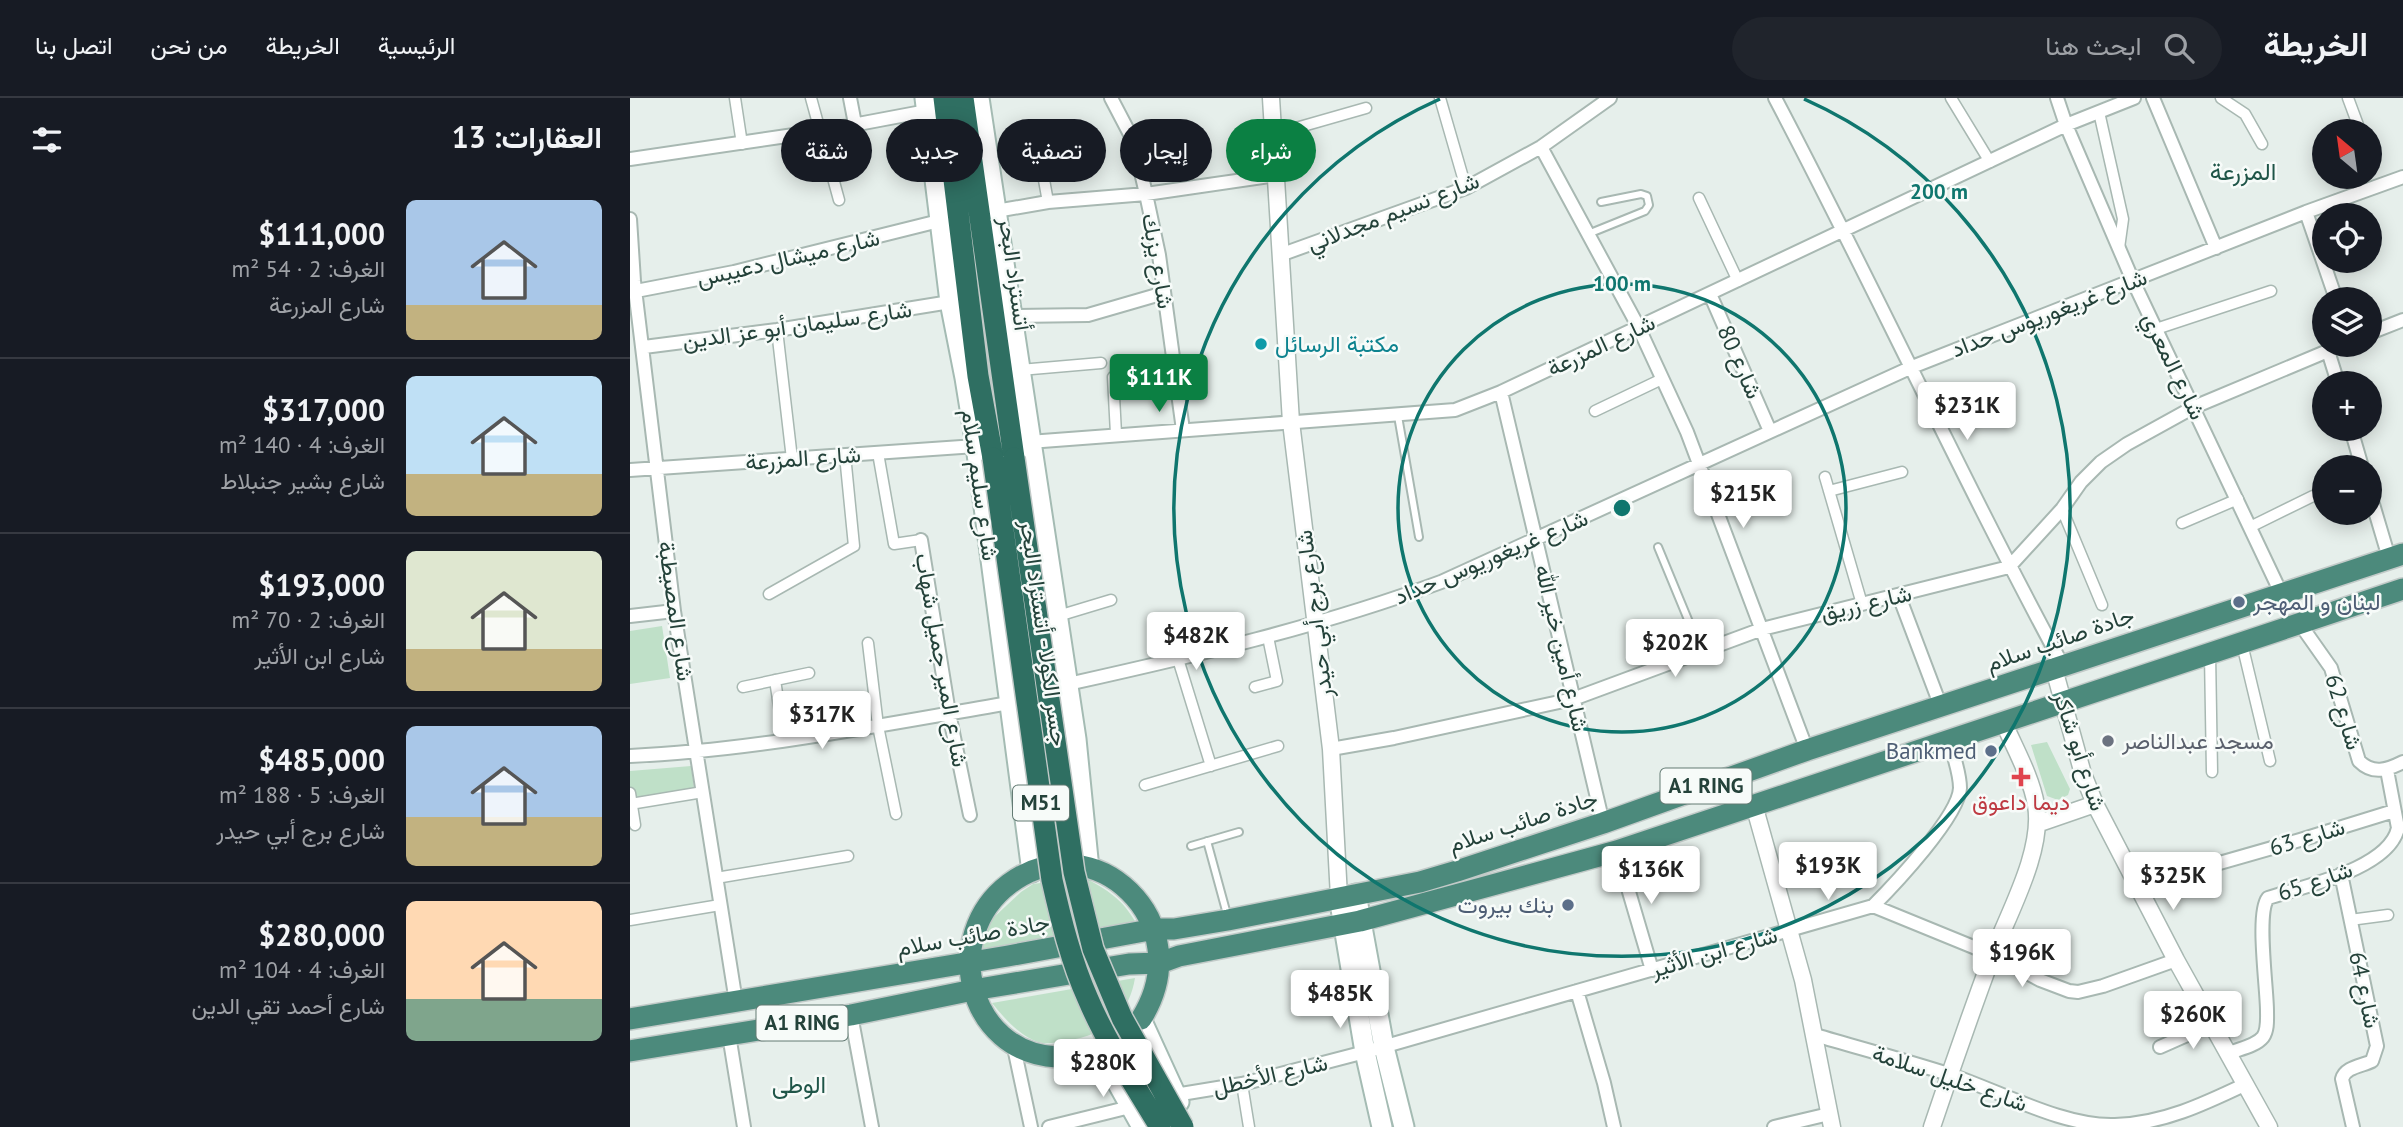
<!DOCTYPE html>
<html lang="ar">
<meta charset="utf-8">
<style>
:root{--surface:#171b24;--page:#20242c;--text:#f1f3f6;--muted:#9ea1a6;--line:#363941;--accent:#0b8043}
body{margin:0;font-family:"PT Sans",Vazirmatn,sans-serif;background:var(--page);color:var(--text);direction:rtl;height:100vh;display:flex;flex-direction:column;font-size:26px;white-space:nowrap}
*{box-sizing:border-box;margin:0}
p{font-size:23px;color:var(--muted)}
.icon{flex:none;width:38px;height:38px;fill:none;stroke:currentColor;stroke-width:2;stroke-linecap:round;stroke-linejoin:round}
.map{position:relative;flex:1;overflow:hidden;direction:ltr}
.drawer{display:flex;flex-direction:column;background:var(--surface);width:630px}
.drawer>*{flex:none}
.hud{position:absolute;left:21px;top:21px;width:665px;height:63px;direction:rtl;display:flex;gap:14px}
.needle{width:46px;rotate:331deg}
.fabs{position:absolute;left:1682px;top:21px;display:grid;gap:14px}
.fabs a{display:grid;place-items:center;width:70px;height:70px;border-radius:50%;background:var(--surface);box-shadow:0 4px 18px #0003;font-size:35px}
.price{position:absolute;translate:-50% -60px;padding:0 16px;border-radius:7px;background:#fff;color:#222;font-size:23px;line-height:46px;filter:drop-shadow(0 2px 4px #0008)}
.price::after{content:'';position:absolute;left:50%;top:42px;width:21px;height:16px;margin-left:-10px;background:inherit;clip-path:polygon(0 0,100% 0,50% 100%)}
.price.on{background:var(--accent);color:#fff}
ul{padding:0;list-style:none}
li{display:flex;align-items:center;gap:21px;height:175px;padding:0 28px}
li+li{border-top:2px solid var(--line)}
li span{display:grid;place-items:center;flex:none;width:196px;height:140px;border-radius:10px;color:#555}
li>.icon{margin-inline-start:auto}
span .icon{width:84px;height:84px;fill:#fffc;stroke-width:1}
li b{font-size:30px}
h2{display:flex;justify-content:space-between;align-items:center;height:84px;padding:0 28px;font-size:30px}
.pill{padding:0 24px;border-radius:32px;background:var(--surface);box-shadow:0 4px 18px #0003;font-size:24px;line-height:63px}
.pill.on{background:var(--accent);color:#fff}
header{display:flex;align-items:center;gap:42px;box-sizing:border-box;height:98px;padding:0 35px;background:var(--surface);border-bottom:2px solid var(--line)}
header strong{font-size:33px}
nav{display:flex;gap:38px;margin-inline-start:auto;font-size:24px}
.search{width:490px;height:63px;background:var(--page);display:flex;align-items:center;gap:18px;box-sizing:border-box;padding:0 24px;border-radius:38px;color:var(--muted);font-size:26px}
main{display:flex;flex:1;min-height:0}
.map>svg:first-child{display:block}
.green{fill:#bfe0c8}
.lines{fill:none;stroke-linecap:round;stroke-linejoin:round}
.service-casing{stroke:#a8b8b2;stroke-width:10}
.pedestrian-casing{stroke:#a8b8b2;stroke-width:13}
.minor-casing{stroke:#a8b8b2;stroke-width:16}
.tertiary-casing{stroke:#a8b8b2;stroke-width:19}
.secondary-casing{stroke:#a4bbb3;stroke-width:23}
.trunk-casing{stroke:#c2cac8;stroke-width:24}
.motorway-casing{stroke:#c2cac8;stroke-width:24}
.service{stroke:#fff;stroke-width:6}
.pedestrian{stroke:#fff;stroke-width:10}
.minor{stroke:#fff;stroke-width:12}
.tertiary{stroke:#fff;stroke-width:16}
.secondary{stroke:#fff;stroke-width:19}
.trunk{stroke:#4c8a7c;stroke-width:21}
.motorway{stroke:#2f6f62;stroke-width:21}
.motorway-bridge-casing{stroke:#c2cac8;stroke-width:24;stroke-linecap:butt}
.motorway-bridge{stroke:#2f6f62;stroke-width:21}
.ring{fill:none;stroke:#0f766e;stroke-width:3.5}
.culture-dot{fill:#0f9aa8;stroke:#f7fbf9;stroke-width:2.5}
.service-dot{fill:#5c6f8a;stroke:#f7fbf9;stroke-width:2.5}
.worship-dot{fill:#6b7280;stroke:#f7fbf9;stroke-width:2.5}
.health-dot{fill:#e0444e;stroke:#f7fbf9;stroke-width:2.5}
.labels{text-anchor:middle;stroke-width:5;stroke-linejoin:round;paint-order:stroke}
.shield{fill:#f7fbf9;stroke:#637a73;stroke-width:2}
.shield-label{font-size:21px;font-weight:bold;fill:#24423a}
.street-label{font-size:23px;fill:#24423a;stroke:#f7fbf9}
.culture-label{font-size:23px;fill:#0d838f;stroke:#f7fbf9;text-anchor:start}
.service-label{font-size:23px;fill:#4e5e75;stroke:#f7fbf9;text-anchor:end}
.worship-label{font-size:23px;fill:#5b616d;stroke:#f7fbf9;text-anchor:start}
.health-label{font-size:23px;fill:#be3a42;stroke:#f7fbf9}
.neighbourhood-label{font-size:24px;fill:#1f5548;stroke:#f7fbf9}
.centre{fill:#0f766e;stroke:#f7fbf9;stroke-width:3.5}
.ring-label{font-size:21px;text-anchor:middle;font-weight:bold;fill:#0f766e;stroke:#f7fbf9;stroke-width:5;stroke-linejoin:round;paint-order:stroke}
</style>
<header>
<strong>الخريطة</strong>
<div class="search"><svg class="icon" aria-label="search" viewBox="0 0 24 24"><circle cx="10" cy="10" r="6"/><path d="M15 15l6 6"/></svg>ابحث هنا</div>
<nav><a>الرئيسية</a><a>الخريطة</a><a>من نحن</a><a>اتصل بنا</a></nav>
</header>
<main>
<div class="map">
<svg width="1773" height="1029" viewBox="0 0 1773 1029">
<rect width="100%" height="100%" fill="#e6efeb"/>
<path class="green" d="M32,528L40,580L0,586V533Z
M1417,644L1440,691L1438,697L1428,702L1417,698L1401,647Z
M61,668L64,690L0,700V673Z
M454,779C478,793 492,800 506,825L352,852L360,823L391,794L403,786Z
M505,880C499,918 472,939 434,943C428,944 419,946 413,945C393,942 374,920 362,905Z"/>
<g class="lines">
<g class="service-casing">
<path id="service" d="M958,136L1015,113L1019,107L1017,98L1011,96L971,104
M768,318L789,439
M1028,449L1071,553
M577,743L598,820
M561,748L609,734"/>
</g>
<g class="pedestrian-casing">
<path id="pedestrian" d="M105,0L112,46
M181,0L209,102
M810,0L836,90
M1321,0L1360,64
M1591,0L1615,16L1632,46
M1718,0L1728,27
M1469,14L1493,121L1489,150
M405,32L418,104
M645,36L736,10
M1069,100L1108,183
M1526,231L1641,193
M147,232L162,361
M390,272L471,265
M483,279L486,336
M965,313L1032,281
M248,355L264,446L291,442
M1195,379L1232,506
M1199,393L1272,374
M1432,411L1472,507
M1552,425L1608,401
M1620,429L1683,398
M139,496L224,448L215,357
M428,518L481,502
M238,545L248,628L266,716
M1612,546L1640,663
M1580,556L1582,674
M548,561L581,668
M145,582L154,641
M113,589L179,575
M625,589L647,583L638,539
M515,687L648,648
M0,695L5,727
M0,706L73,694
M86,780L218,758
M0,822L90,807
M1720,822L1758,817
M612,986L619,1029"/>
</g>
<g class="minor-casing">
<path id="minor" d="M220,0L225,26
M481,0L504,44L516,96L529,157L553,332
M1145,0C1244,188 1332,381 1433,568
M1427,0L1436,27L1503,183L1651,495
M1523,0L1586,150
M911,49L1008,228L1057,334L1177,652
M0,61L191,33L297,13
M366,113L418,104L516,96L647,77
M1676,114L1706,201
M0,121L4,183L44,513L106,904
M650,157L836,90L911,49L980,0
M6,193L104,174L309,123
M1080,196L1140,333
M381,218L458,217L534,195
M1740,235L1773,222
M14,249L147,232L320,204
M1698,253L1708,285
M871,294L973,725
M1721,331L1732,369
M399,344L825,312L871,294L1436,27L1504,0
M0,372L346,348
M1740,396L1759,460
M291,442L319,615L340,717
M1269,498L1311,609
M0,518L44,513
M1670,526L1701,570L1729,663C1743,677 1757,672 1773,664
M438,586C564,558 689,529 811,484L1282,269L1676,114L1773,79
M701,651L764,640L943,601L1132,531L1379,469L1432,411L1451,384L1471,364L1497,346L1564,309L1712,247
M0,658C128,652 254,626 380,605
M987,753L1022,872
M1711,776L1747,948L1742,963C1732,968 1715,969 1712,981L1723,1029
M1509,788L1670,742L1764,713
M1243,808L1363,857L1410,882L1439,893L1448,894L1473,888L1546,862
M947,893L974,985L984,1029
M221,917L242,1029
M99,937L114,1029
M1185,937C1229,950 1274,962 1318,976C1368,992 1432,1029 1485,1027C1532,1026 1574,1006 1616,986
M383,945L401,1029
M1530,949L1582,926
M1599,955C1609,951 1626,948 1633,939C1638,932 1637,921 1637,913C1637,889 1626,815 1638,800C1674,788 1759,771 1768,730L1757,672
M545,997L612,986L735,954L1243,808C1264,787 1329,718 1330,690C1330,674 1323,657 1319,641
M419,1029L500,1009
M1144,1029L1199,1016"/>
</g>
<g class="tertiary-casing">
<path id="tertiary" d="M641,0L661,324L701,651L709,799
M1424,571L1453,676L1465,706L1546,862L1639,1029
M1124,707L1173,882L1202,1029
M1407,726L1465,706
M1302,1029C1321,972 1341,915 1362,858C1378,816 1414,753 1406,707C1401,678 1384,649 1373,623"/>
</g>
<g class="secondary-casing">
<path id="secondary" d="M295,0L320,204L335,280L346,348L402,774
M349,0L446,641L459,771
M726,796L754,949L774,1029
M709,799L735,954L752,1029
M511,921L549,1004
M469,952L512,1029"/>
</g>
<g class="trunk-casing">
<path id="trunk" d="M0,921L378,858L525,831H544L598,822L790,784L827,773L973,725L1177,652L1773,456
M469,952C455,956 442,959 427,959C337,955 310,838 379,786C463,723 572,824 511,921
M0,953L221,917L343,892L499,866L530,865L549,858L730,823L987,753L1773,491"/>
</g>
<g class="motorway-casing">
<path id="motorway" d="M314,0L348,278L363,360
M333,0L384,360"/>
</g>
<use href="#service" class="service"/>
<use href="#pedestrian" class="pedestrian"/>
<use href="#minor" class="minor"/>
<use href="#tertiary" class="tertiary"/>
<use href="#secondary" class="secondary"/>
<use href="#trunk" class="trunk"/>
<use href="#motorway" class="motorway"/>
<g class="motorway-bridge-casing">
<path id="motorway-bridge" d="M363,360L422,782C431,822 441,863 458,901C477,946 505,987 530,1029
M384,360L444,774L463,851L492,920L553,1029"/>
</g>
<use href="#motorway-bridge" class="motorway-bridge"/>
</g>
<g class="ring">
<circle cx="992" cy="410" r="224"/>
<path d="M1174 1A448 448 0 1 1 810 1"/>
</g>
<circle class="culture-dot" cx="631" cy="246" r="7"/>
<g class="service-dot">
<circle cx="1609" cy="504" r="7"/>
<circle cx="1361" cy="653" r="7"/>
<circle cx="938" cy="807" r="7"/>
</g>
<circle class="worship-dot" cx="1478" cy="643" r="7"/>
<path class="health-dot" d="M1387.5 668.5h7v7h7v7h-7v7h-7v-7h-7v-7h7z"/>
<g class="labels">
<g class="shield">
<rect x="1030.5" y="670.5" width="91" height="35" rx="5"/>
<rect x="383" y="687.5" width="56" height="35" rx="5"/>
<rect x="126.5" y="907.5" width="91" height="35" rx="5"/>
</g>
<g class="shield-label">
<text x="1076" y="695">A1 RING</text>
<text x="411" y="712">M51</text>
<text x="172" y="932">A1 RING</text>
</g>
<g class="street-label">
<text transform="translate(763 114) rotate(-21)" y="8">شارع نسيم مجدلاني</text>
<text transform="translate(158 160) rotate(-13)" y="8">شارع ميشال دعيبس</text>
<text transform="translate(528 163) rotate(80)" y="8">شارع يزبك</text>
<text transform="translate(385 176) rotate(82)" y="8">أتستراد البحر</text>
<text transform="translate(1419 215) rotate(-21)" y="8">شارع غريغوريوس حداد</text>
<text transform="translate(167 227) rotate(-8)" y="8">شارع سليمان أبو عز الدين</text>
<text transform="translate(971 247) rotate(-25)" y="8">شارع المزرعة</text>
<text transform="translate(1110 264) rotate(66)" y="8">شارع 80</text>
<text transform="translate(1544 268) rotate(64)" y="8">شارع المعري</text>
<text transform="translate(173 360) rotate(-4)" y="8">شارع المزرعة</text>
<text transform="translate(350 387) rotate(82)" y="8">شارع سليم سلام</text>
<text transform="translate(861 459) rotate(-23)" y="8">شارع غريغوريوس حداد</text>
<text transform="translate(1236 505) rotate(-13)" y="8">شارع زريق</text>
<text transform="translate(46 513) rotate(82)" y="8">شارع المصيطبة</text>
<text transform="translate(684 516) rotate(-97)" y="8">شارع برج أبي حيدر</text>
<text transform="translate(414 535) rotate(82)" y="8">جسر الكولا - أتستراد البحر</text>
<text transform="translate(1430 541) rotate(-19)" y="8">جادة صائب سلام</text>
<text transform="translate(932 550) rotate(77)" y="8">شارع أمين خير الله</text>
<text transform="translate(312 562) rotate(80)" y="8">شارع المير جميل شهاب</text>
<text transform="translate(1714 614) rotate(73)" y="8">شارع 62</text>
<text transform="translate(1450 653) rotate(72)" y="8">شارع أبو شاكر</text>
<text transform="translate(893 723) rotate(-18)" y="8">جادة صائب سلام</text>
<text transform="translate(1677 739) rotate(-17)" y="8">شارع 63</text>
<text transform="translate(1685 783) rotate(-19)" y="8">شارع 65</text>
<text transform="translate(343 837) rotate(-10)" y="8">جادة صائب سلام</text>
<text transform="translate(1084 854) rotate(-16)" y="8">شارع ابن الأثير</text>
<text transform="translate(1735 892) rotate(78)" y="8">شارع 64</text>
<text transform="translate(640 977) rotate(-13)" y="8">شارع الأخطل</text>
<text transform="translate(1320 980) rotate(19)" y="8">شارع خليل سلامة</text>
</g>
<g class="culture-label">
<text x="645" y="254">مكتبة الرسائل</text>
</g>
<g class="service-label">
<text x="1623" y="512" text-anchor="start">لبنان و المهجر</text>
<text x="1347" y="661">Bankmed</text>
<text x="924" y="815">بنك بيروت</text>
</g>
<g class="worship-label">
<text x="1492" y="651">مسجد عبدالناصر</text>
</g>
<g class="health-label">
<text x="1391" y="712">ديما داعوق</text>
</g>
<g class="neighbourhood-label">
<text x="1613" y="82">المزرعة</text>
<text x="169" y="995">الوطى</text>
</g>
</g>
<circle cx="992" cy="410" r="10" class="centre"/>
<g class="ring-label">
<text x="1309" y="101">200 m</text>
<text x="992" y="193">100 m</text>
</g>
</svg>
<div class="fabs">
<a><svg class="needle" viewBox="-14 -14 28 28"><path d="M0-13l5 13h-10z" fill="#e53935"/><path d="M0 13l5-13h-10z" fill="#9ea1a6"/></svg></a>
<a><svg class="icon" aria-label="locate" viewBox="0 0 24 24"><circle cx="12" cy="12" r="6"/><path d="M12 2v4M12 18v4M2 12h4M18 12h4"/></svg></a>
<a><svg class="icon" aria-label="layers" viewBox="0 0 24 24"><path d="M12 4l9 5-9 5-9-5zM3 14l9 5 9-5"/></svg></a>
<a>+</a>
<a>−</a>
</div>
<b class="price on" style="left:529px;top:316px">$111K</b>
<b class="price" style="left:1337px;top:344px">$231K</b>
<b class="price" style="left:1113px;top:432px">$215K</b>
<b class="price" style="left:566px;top:574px">$482K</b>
<b class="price" style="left:1045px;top:581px">$202K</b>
<b class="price" style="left:192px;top:653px">$317K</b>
<b class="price" style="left:1198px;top:804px">$193K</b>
<b class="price" style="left:1021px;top:808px">$136K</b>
<b class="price" style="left:1543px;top:814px">$325K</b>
<b class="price" style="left:1392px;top:891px">$196K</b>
<b class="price" style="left:710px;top:932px">$485K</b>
<b class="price" style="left:1563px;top:953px">$260K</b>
<b class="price" style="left:473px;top:1001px">$280K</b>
<div class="hud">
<a class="pill on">شراء</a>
<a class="pill">إيجار</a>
<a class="pill">تصفية</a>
<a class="pill">جديد</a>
<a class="pill">شقة</a>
</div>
</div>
<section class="drawer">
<h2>العقارات: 13<svg class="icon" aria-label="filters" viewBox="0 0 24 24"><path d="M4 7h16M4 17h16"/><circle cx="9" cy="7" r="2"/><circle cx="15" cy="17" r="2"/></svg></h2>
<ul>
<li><span style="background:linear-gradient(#a9c7e8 75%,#c2b280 0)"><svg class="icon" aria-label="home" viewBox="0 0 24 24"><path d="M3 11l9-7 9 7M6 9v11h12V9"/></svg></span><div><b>$111,000</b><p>الغرف: 2 · 54 m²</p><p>شارع المزرعة</p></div></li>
<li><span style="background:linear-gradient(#bfe0f5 70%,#c2b280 0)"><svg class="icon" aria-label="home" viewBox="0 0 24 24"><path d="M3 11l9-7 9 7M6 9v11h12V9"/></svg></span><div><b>$317,000</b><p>الغرف: 4 · 140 m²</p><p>شارع بشير جنبلاط</p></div></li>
<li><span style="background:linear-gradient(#dfe7d0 70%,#c2b280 0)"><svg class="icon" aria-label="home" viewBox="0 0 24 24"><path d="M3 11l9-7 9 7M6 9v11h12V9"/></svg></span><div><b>$193,000</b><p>الغرف: 2 · 70 m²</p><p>شارع ابن الأثير</p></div></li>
<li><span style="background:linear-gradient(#a9c7e8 65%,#c2b280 0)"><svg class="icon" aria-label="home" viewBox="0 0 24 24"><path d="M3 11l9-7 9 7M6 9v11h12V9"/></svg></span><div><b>$485,000</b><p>الغرف: 5 · 188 m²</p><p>شارع برج أبي حيدر</p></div></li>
<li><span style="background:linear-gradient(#ffd9b3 70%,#7fa58c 0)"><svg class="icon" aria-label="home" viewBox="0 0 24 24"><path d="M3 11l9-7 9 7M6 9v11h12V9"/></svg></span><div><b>$280,000</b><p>الغرف: 4 · 104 m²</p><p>شارع أحمد تقي الدين</p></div></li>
</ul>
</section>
</main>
